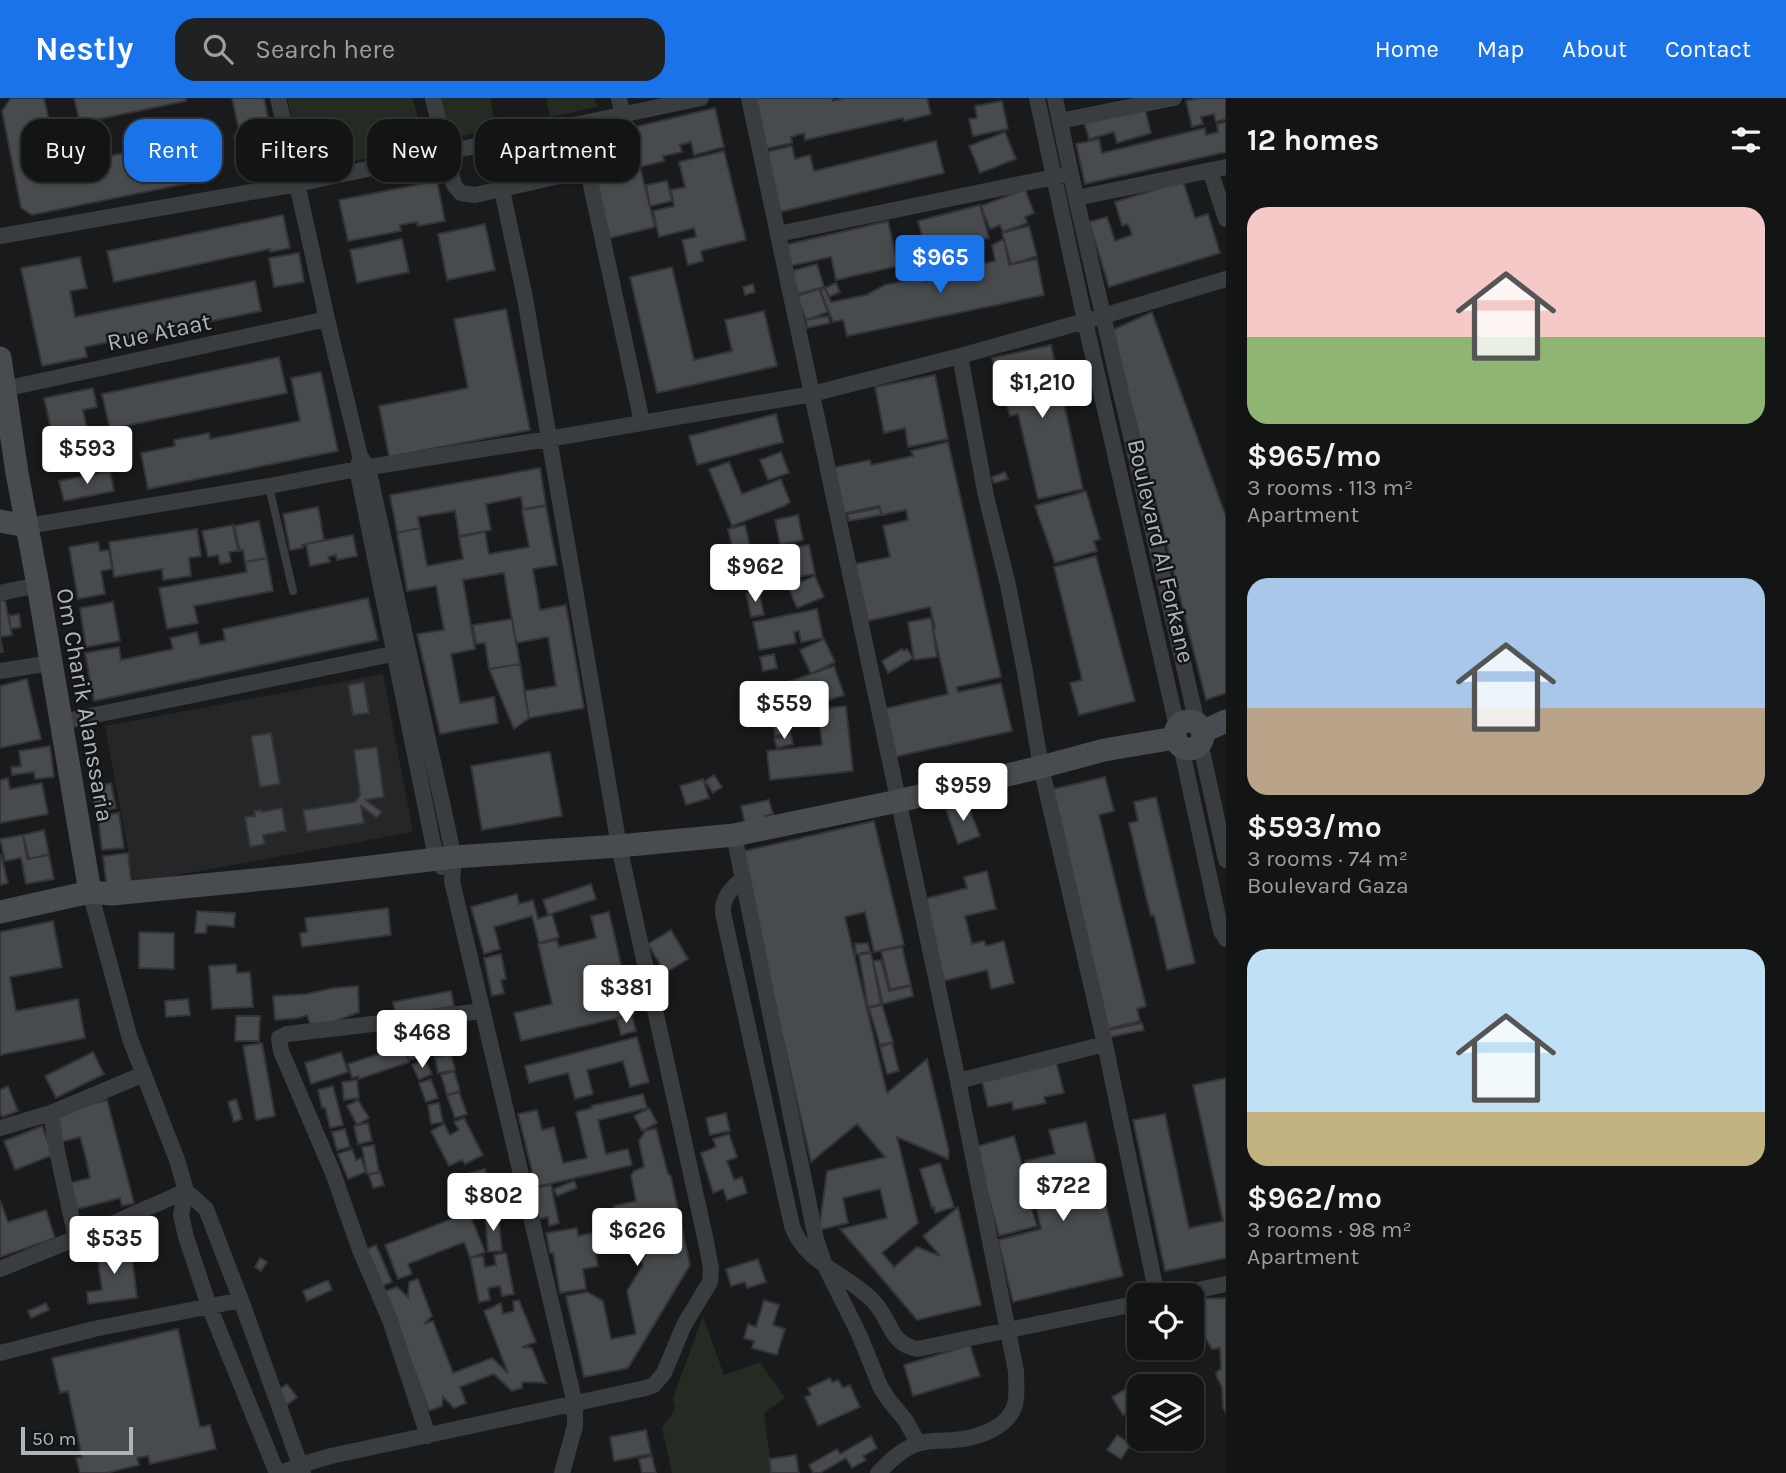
<!DOCTYPE html>
<meta charset="utf-8">
<style>
:root{--surface:#131414;--page:#202122;--text:#f1f3f6;--muted:#9d9ea0;--line:#323334;--accent:#1a73e8}
body{margin:0;font-family:Karla,sans-serif;background:var(--page);color:var(--text);height:100vh;display:flex;flex-direction:column;font-size:26px;white-space:nowrap}
*{box-sizing:border-box;margin:0}
p{font-size:23px;color:var(--muted)}
.icon{flex:none;width:38px;height:38px;fill:none;stroke:currentColor;stroke-width:2;stroke-linecap:round;stroke-linejoin:round}
.map{position:relative;flex:1;overflow:hidden}
.sheet{display:flex;flex-direction:column;background:var(--surface);width:560px}
.sheet>*{flex:none}
.banner{position:absolute;left:21px;top:21px;width:665px;height:63px;display:flex;gap:14px}
.buttons{position:absolute;left:1127px;top:1185px;display:grid;gap:14px}
.buttons a{display:grid;place-items:center;width:77px;height:77px;border-radius:14px;background:var(--surface);box-shadow:0 2px 5px #0004,0 0 0 2px var(--line);font-size:35px}
.scale{position:absolute;left:21px;bottom:18px;width:112px;box-sizing:border-box;padding-left:7px;border:4px solid #acb5ba;border-top:0;font-size:19px;line-height:24px;white-space:nowrap;color:#acb5ba;-webkit-text-stroke:5px #141516;paint-order:stroke}
.price{position:absolute;translate:-50% -60px;padding:0 16px;border-radius:7px;background:#fff;color:#222;font-size:23px;line-height:46px;filter:drop-shadow(0 2px 4px #0008)}
.price::after{content:'';position:absolute;left:50%;top:42px;width:21px;height:16px;margin-left:-10px;background:inherit;clip-path:polygon(0 0,100% 0,50% 100%)}
.price.active{background:var(--accent);color:#fff}
ul{padding:0;list-style:none}
li{display:grid;align-content:center;gap:14px;height:371px;padding:0 21px}
li span{display:grid;place-items:center;height:217px;border-radius:21px;color:#555}
li>.icon{margin-inline-start:auto}
span .icon{width:126px;height:126px;fill:#fffc;stroke-width:1}
li b{font-size:30px}
h2{display:flex;justify-content:space-between;align-items:center;height:84px;padding:0 21px;font-size:30px}
.pill{padding:0 24px;border-radius:21px;background:var(--surface);box-shadow:0 2px 5px #0004,0 0 0 2px var(--line);font-size:24px;line-height:63px}
.pill.active{background:var(--accent);color:#fff}
header{display:flex;align-items:center;gap:42px;box-sizing:border-box;height:98px;padding:0 35px;background:var(--accent);color:#fff}
header strong{font-size:33px}
nav{display:flex;gap:38px;margin-inline-start:auto;font-size:24px}
.search{width:490px;height:63px;background:var(--page);display:flex;align-items:center;gap:18px;box-sizing:border-box;padding:0 24px;border-radius:21px;color:var(--muted);font-size:26px}
main{display:flex;flex:1;min-height:0}
.map>svg:first-child{display:block}
.built{fill:#252628}
.green{fill:#242b23}
.building{fill:#484b4e;stroke:#333437;stroke-width:2}
.lines{fill:none;stroke-linecap:round;stroke-linejoin:round}
.lane{stroke:#3a3d40;stroke-width:8}
.street{stroke:#3a3d40;stroke-width:16}
.secondary{stroke:#484c50;stroke-width:23}
.labels{text-anchor:middle;stroke-width:5;stroke-linejoin:round;paint-order:stroke}
.street-label{font-size:24px;fill:#acb5ba;stroke:#141516}
</style>
<header>
<strong>Nestly</strong>
<div class="search"><svg class="icon" aria-label="search" viewBox="0 0 24 24"><circle cx="10" cy="10" r="6"/><path d="M15 15l6 6"/></svg>Search here</div>
<nav><a>Home</a><a>Map</a><a>About</a><a>Contact</a></nav>
</header>
<main>
<div class="map">
<svg width="1226" height="1375" viewBox="0 0 1226 1375">
<rect width="100%" height="100%" fill="#191a1b"/>
<path class="built" d="M383,576L413,734L134,785L105,628Z"/>
<path class="green" d="M287,0H413L424,49L303,73Z
M440,0H490L496,30L449,41Z
M546,0H595L597,9L550,19Z
M703,1218L724,1277L760,1264L785,1300L764,1315L772,1375H672L662,1330L675,1311L673,1300Z"/>
<path class="building" d="M11,0H44L49,23L40,25L49,71L195,40L204,82L32,117L21,110L2,13Z
M74,0H185L186,3L80,25Z
M232,0H264L279,72L242,79L234,38L240,37Z
M754,0H832L833,3L844,0H927L931,16L904,23L903,20L805,42L804,35L791,39L792,45L765,51Z
M1198,0H1226V21L1216,24L1214,16L1201,19L1203,26L1192,29L1186,3Z
M1002,3L1008,31L973,38L969,21L977,20L975,8Z
M715,10L724,49L694,57L691,44L680,47L682,54L663,58L664,63L640,69L655,129L610,140L594,77L635,67L626,31Z
M1145,11L1151,35L1117,45L1114,34L1089,41L1084,24Z
M1226,24V54L1085,86L1076,46L1099,41L1102,55L1205,30L1206,37L1218,34L1217,26Z
M1005,34L1016,61L980,75L969,48Z
M936,43L944,75L780,114L766,54L792,48L795,61L810,57L814,73Z
M724,53L746,142L701,153L703,163L688,167L682,142L696,139L694,130L659,139L653,113L674,108L671,92L685,89L679,64Z
M437,83L445,123L418,128L417,124L400,127L401,133L348,143L339,102Z
M667,83L672,103L650,108L646,87Z
M1183,83L1195,120L1208,116L1220,155L1109,189L1089,124L1107,119L1115,143L1132,137L1128,126L1122,128L1115,104Z
M1025,91L1034,115L1025,119L1027,125L1003,134L1000,127L990,131L981,108Z
M980,107L989,140L927,156L918,123Z
M283,117L290,150L270,154V151L114,184L107,153Z
M888,123L898,168L836,182L831,159L790,168L785,147Z
M485,126L495,172L447,182L438,136Z
M1029,128L1037,158L1011,166L1002,135Z
M402,141L409,174L357,185L350,152Z
M1004,141L1009,167L1037,161L1044,197L847,238L843,222L833,224L820,192L825,191L831,204L866,197L885,187L923,179L925,184L931,181L951,177L950,173L952,172L995,163L992,147Z
M299,155L304,184L274,189L269,160Z
M80,159L87,190L70,193L75,219L255,183L261,213L85,249L87,259L42,268L21,170Z
M817,166L824,189L798,196L792,173Z
M672,169L694,262L732,253L725,222L764,213L777,268L657,295L630,179Z
M836,185L840,194L829,199L825,190Z
M753,186L755,194L745,197L743,189Z
M819,191L828,214L806,222L797,198Z
M506,211L530,332L389,359L379,308L468,290L454,221Z
M1152,214L1226,419V595L1206,602L1112,232Z
M828,218L830,225L807,230L806,222Z
M1051,247L1083,391L1038,401L1018,316L1010,318L1007,307L1015,305L1009,276L996,279L992,260Z
M279,259L287,295L110,331L102,296Z
M321,274L338,353L148,391L141,355L175,348L174,342L209,335L210,341L300,323L291,280Z
M935,277L948,341L908,349L905,330L884,335L875,289Z
M93,290L97,309L83,312L90,346L56,353L44,300Z
M776,316L783,344L697,367L689,338Z
M948,344L1001,579L957,589L958,594L1001,585L1012,633L894,659L883,611L948,596L933,531L935,530L930,509L868,523L855,466L890,459L883,428L908,422L906,412L882,417L879,408L841,416L831,370L870,362L871,367L913,358L911,353Z
M781,354L789,375L768,382L760,362Z
M729,364L742,396L781,381L790,404L784,408L732,428L709,371Z
M540,370L546,407L523,411L521,399L486,406L491,432L459,438L455,413L418,419L420,430L397,435L390,397Z
M110,373L114,393L64,403L59,383Z
M1005,374L1008,381L994,385L992,379Z
M1086,393L1100,441L1094,443L1097,453L1055,465L1035,408Z
M546,408L557,467L533,471L540,512L566,507L584,610L529,620L524,593L556,588L548,539L516,545L504,475L463,482L475,551L451,556L460,605L494,599L498,625L440,636L417,536L444,532L436,488L407,493L397,435L420,430L427,468L463,461L459,439L485,434L489,456L529,449L522,412Z
M318,409L324,442L302,447L303,450L290,452L283,416Z
M880,410L881,417L849,423L847,416Z
M798,417L803,442L780,447L775,422Z
M259,423L267,460L245,464L243,452L240,453L234,428Z
M233,427L238,453L229,454L231,464L220,466L218,457L208,459L202,433Z
M745,427L751,453L734,457L728,431Z
M197,431L201,458L189,460L191,478L163,482L162,471L114,479L109,444Z
M353,437L357,458L337,462L336,457L328,459L330,464L310,468L306,446Z
M98,444L100,453L109,452L112,471L101,473L105,496L78,501L69,449Z
M809,447L815,476L742,488L740,479L742,478L739,458Z
M1096,458L1135,603L1079,617L1070,585L1082,582L1054,469Z
M267,460L273,493L194,508L198,525L167,531L159,490L247,474L245,464Z
M815,478L824,499L797,510L788,489Z
M759,492L764,517L751,519L746,495Z
M368,500L378,542L94,603L85,555L119,549L121,562L173,551L170,540L197,534L200,547L225,542L223,531Z
M5,502L12,537L0,539L3,554H0V503Z
M113,504L120,543L86,549L80,510Z
M817,511L823,540L801,544L799,533L794,534L796,545L759,552L753,524Z
M19,516L21,529L11,531L9,518Z
M931,520L937,559L914,562L908,524Z
M512,521L520,566L489,571L485,545L476,546L473,527Z
M824,541L835,564L811,576L800,552Z
M902,551L904,553L907,551L913,560L888,575L882,563Z
M774,556L777,570L763,573L760,559Z
M520,566L529,620L514,631L489,571Z
M834,568L844,597L772,621L768,608L772,607L767,591Z
M27,581L41,641L0,650V588Z
M364,584L369,615L353,617L348,587Z
M846,608L853,673L770,682L767,653L822,647L818,611Z
M788,619L790,636L775,638L773,622Z
M271,635L280,686L260,689L251,638Z
M791,636L793,646L777,650L774,641Z
M50,648L54,679L35,681L34,674L12,677L11,669L21,668L19,653Z
M377,649L384,699L366,702L382,714L377,720L361,708L364,725L307,734L303,712L355,704L360,697L354,652Z
M550,654L562,718L482,732L471,668Z
M714,677L722,689L713,695L705,683Z
M1105,679L1114,713L1099,717L1146,908L1137,911L1140,923L1108,931L1049,692Z
M8,680L10,691L42,685L48,716L0,725V682Z
M703,681L709,700L686,707L680,688Z
M111,685L116,710L96,714L91,689Z
M1156,699L1195,865L1167,872L1154,817L1151,818L1146,799L1129,725L1138,723L1134,704Z
M769,702L773,716L765,718L767,727L746,731L741,708Z
M967,705L980,738L958,746L946,712Z
M282,710L286,733L263,737L265,746L250,749L245,719L255,718L254,713L261,712V714Z
M119,715L124,750L102,752L98,718Z
M874,723L904,847L874,854L865,814L845,819L887,995L927,961L949,1053L948,1061L897,1039L918,1125L882,1155L894,1169L917,1149L940,1158L923,1138L958,1109L981,1207L917,1222L840,1131L887,1120L880,1091L843,1100L848,1125L819,1132L827,1073L885,1059L857,1026L811,1064L740,754Z
M44,732L49,756L29,761L23,737Z
M23,737L27,761L49,757L54,781L26,786L21,760L5,763L0,741Z
M128,755L132,788L107,791L103,758Z
M0,757H1L8,785L0,787Z
M987,773L996,811L965,818L972,846L984,843L986,848L1004,843L1014,885L991,891L987,872L944,883L924,801L967,790L964,779Z
M591,786L596,801L548,817L543,802Z
M517,796L519,806L533,802L538,821L552,816L559,839L539,845L532,818L494,829L500,851L484,856L471,809Z
M388,810L391,837L302,849L300,835L307,834L305,820Z
M197,813L235,815L234,829L207,827L206,835H195Z
M609,814L622,871L614,873L617,883L625,881L634,916L521,943L514,915L552,906L538,846L557,842L559,849L596,840L591,818Z
M53,823L62,869L10,879L16,913L78,901L85,940L0,957V834Z
M671,832L688,861L665,875L648,846Z
M139,834L174,835V871L139,870Z
M868,845L870,854L856,856L855,846Z
M902,849L911,887L890,891L881,853Z
M871,855L881,906L868,909L859,857Z
M501,856L506,881L501,882L504,895L492,898L484,860Z
M881,862L889,893L911,888L913,898L883,906L873,863Z
M236,866L237,875L250,874L253,909L212,911L209,868Z
M358,888L359,914L326,927L311,928L307,917L299,920L275,922L273,898L307,896L333,890Z
M451,893L454,908L396,919L393,904Z
M188,901L190,917L166,919L165,903Z
M882,907L893,944L880,947L869,910Z
M632,917L636,933L621,937L617,921Z
M236,918H260L259,943H235Z
M1142,925L1144,932L1110,939L1109,932Z
M444,931L449,951L409,962L404,942Z
M637,939L649,984L630,989L623,963L587,972L593,996L575,1001L568,975L529,985L525,968Z
M262,945L275,1018L256,1022L243,948Z
M892,945L899,973L887,976L880,949Z
M404,948L409,964L359,981L358,978L352,980L348,966Z
M93,954L104,976L56,1000L45,978Z
M341,954L348,974L311,986L305,965Z
M451,956L455,972L438,975L435,959Z
M425,961L432,976L419,982L412,967Z
M1056,963L1064,995L1044,999L1046,1005L1013,1012L1012,1004L988,1009L981,979Z
M454,973L460,993L447,997L441,977Z
M1226,980V1160L1165,1173L1133,1022L1165,1016L1189,1130L1223,1123L1193,987Z
M431,981L438,1000L426,1004L419,985Z
M357,982L359,1000L344,1002L342,984Z
M8,988L18,1013L2,1019L0,1014V992Z
M333,988L343,1027L330,1030L325,1009L322,1010L318,992Z
M459,994L467,1016L455,1020L447,998Z
M643,996L647,1010L598,1022L606,1056L628,1051L632,1067L536,1089L518,1016L537,1012L542,1032L554,1029L563,1065L587,1060L576,1014L592,1010L591,1008Z
M236,1001L242,1021L234,1024L228,1004Z
M107,1002L134,1105L122,1108L120,1100L77,1111L70,1085L90,1080L86,1061L80,1039L61,1044L54,1015Z
M358,1002L369,1020L357,1027L347,1008Z
M439,1005L443,1024L431,1026L428,1007Z
M649,1010L657,1025L642,1033L634,1018Z
M726,1015L730,1033L710,1037L706,1020Z
M464,1020L483,1057L465,1066L462,1062L449,1068L431,1033L444,1026L450,1037L459,1032L454,1024Z
M1086,1024L1123,1178L1013,1204L998,1142L1041,1131L1025,1063L1055,1056L1049,1032Z
M368,1025L372,1043L358,1046L354,1028Z
M42,1028L53,1057L15,1072L4,1043Z
M656,1030L668,1076L671,1078L690,1167L628,1270L584,1279L566,1198L587,1194L603,1203L611,1241L636,1236L627,1193L643,1167L642,1163L646,1155L641,1128L619,1132L614,1108L636,1103L631,1078L634,1073L644,1069L639,1043L645,1033Z
M345,1031L350,1049L337,1052L332,1034Z
M729,1036L737,1059L727,1063L734,1082L742,1079L747,1095L727,1102L723,1091L713,1095L701,1055L716,1049L713,1041Z
M1014,1038L1032,1103L1030,1104L1037,1128L999,1138L975,1049Z
M374,1047L379,1074L367,1076L362,1049Z
M352,1051L356,1062L361,1060L366,1074L348,1081L338,1056Z
M940,1065L954,1109L935,1115L934,1109L932,1110L920,1071Z
M485,1071L494,1107L478,1111L469,1075Z
M380,1074L384,1087L373,1090L369,1077Z
M574,1083L577,1090L557,1098L554,1091Z
M551,1087L559,1125L549,1128L548,1119L539,1121L533,1090Z
M464,1096L472,1108L460,1115L453,1103Z
M0,1102L8,1124L46,1112L55,1140L0,1159Z
M469,1114L485,1154L470,1160L464,1144L408,1166L412,1176L398,1181L385,1147Z
M498,1115L502,1153L488,1154L485,1116Z
M577,1130L578,1138L592,1135L598,1168L583,1171L586,1191L560,1195L553,1155H550L546,1135Z
M118,1145L120,1159L132,1157L137,1200L88,1206L87,1194L102,1192L96,1148Z
M376,1147L392,1184L379,1189L363,1153Z
M506,1155L514,1196L502,1198L500,1188L488,1190L490,1202L479,1204L470,1160L483,1158L485,1169L496,1167L494,1157Z
M260,1160L267,1164L261,1173L255,1169Z
M758,1161L766,1184L747,1190L745,1184L731,1188L726,1171Z
M418,1181L432,1218L424,1226L433,1223L453,1275L492,1260L508,1275L484,1213L501,1205L503,1216L514,1213L513,1203L519,1202L536,1244L522,1249L532,1250L546,1285L522,1284V1290L512,1293L494,1276L460,1289L466,1305L454,1310L443,1299L442,1308L429,1313L385,1193L397,1189L408,1199L409,1184Z
M328,1182L332,1192L307,1203L303,1193Z
M1226,1200V1315L1223,1310L1222,1289L1217,1280L1216,1274L1221,1271L1220,1250L1212,1251L1206,1241L1192,1242V1201Z
M764,1202L779,1207L773,1227L785,1231L777,1257L752,1250L754,1243L744,1240L748,1226L756,1229Z
M46,1205L49,1212L31,1220L28,1213Z
M178,1231L200,1329L210,1327L216,1351L150,1366L148,1358L137,1360L139,1367L106,1375H80L76,1360L82,1359L68,1293L60,1295L52,1260Z
M970,1247L980,1278L913,1298L904,1267Z
M1153,1275L1161,1288H1139V1308L1123,1317L1112,1299Z
M830,1280L832,1284L838,1282L843,1290L850,1287L860,1309L818,1328L805,1299L811,1297L808,1290Z
M287,1286L297,1299L287,1307L277,1293Z
M646,1332L651,1356L614,1363L610,1339Z
M1117,1337L1131,1346L1121,1361L1107,1352Z
M871,1338L877,1350L863,1358L866,1362L852,1370L846,1360L820,1375H813L809,1367L837,1351L840,1356Z
M796,1357L799,1375H771L769,1361Z
M652,1358L656,1375H642L639,1361Z"/>
<g class="lines">
<path class="lane" d="M269,388L293,493"/>
<path class="street" d="M278,0L327,221L360,358L368,370L454,759L452,783L575,1306V1328L562,1375
M433,0L454,87L461,95L475,97L622,64C634,51 622,16 619,0
M749,0L958,983L1016,1273C1016,1282 1017,1291 1016,1300C1014,1329 978,1340 954,1342C942,1343 928,1342 917,1346C902,1351 889,1364 878,1375
M1037,0L1085,223L1177,629
M1055,0L1076,100L1197,625
M1060,23L1174,0
M1210,72L1226,121
M588,73L642,324
M1076,100L1226,69
M778,136L1064,77
M0,138L297,86L701,0
M960,258L986,398L1008,487L1025,574L1041,669L1105,946L1157,1197
M0,291H4L327,221
M359,364L357,371L436,760L442,769
M27,428L269,388L357,371L548,341L812,296L960,258L1103,218L1226,181
M0,495L38,487
M0,573L51,565
M61,624L402,554
M1200,644L1226,762
M1181,648L1221,833L1226,841
M734,737L816,1141L825,1168L859,1236L880,1288L888,1301L906,1323L918,1345
M743,780C732,791 722,798 723,815L792,1128C805,1166 850,1177 875,1205C891,1223 890,1246 917,1251L1139,1205
M90,794L130,941L177,1062L186,1093L181,1117L186,1139L209,1208L277,1375
M958,983L1105,946
M0,1030L51,1015
M186,1093L206,1111L241,1202L303,1375
M76,1140L57,1053L51,1015L144,976
M0,1171L109,1127L186,1093
M1175,1197L1226,1186
M0,1255L94,1231L241,1202
M428,1338L390,1222L360,1152L333,1075L281,953L279,940L287,936L483,913
M280,1375L310,1364L331,1358L646,1290L654,1287L664,1275L684,1227L710,1184L711,1170L705,1139L619,748L525,200L502,92"/>
<path class="secondary" d="M0,260L17,375L38,487L90,794
M0,423L27,428
M1175 637a14 14 0 1 1 28 0a14 14 0 1 1-28 0Z
M1202,634L1226,623
M0,814L90,794L112,796L295,778L454,759L619,748L734,737L898,703L1041,669L1104,652L1175,640"/>
</g>
<g class="labels">
<g class="street-label">
<text transform="translate(159 234) rotate(-12)" y="8">Rue Ataat</text>
<text transform="translate(1161 453) rotate(77)" y="8">Boulevard Al Forkane</text>
<text transform="translate(85 607) rotate(80)" y="8">Om Charik Alanssaria</text>
</g>
</g>
</svg>
<div class="buttons">
<a><svg class="icon" aria-label="locate" viewBox="0 0 24 24"><circle cx="12" cy="12" r="6"/><path d="M12 2v4M12 18v4M2 12h4M18 12h4"/></svg></a>
<a><svg class="icon" aria-label="layers" viewBox="0 0 24 24"><path d="M12 4l9 5-9 5-9-5zM3 14l9 5 9-5"/></svg></a>
</div>
<div class="scale">50 m</div>
<b class="price active" style="left:940px;top:197px">$965</b>
<b class="price" style="left:1042px;top:322px">$1,210</b>
<b class="price" style="left:87px;top:388px">$593</b>
<b class="price" style="left:755px;top:506px">$962</b>
<b class="price" style="left:784px;top:643px">$559</b>
<b class="price" style="left:963px;top:725px">$959</b>
<b class="price" style="left:626px;top:927px">$381</b>
<b class="price" style="left:422px;top:972px">$468</b>
<b class="price" style="left:1063px;top:1125px">$722</b>
<b class="price" style="left:493px;top:1135px">$802</b>
<b class="price" style="left:637px;top:1170px">$626</b>
<b class="price" style="left:114px;top:1178px">$535</b>
<div class="banner">
<a class="pill">Buy</a>
<a class="pill active">Rent</a>
<a class="pill">Filters</a>
<a class="pill">New</a>
<a class="pill">Apartment</a>
</div>
</div>
<section class="sheet">
<h2>12 homes<svg class="icon" aria-label="filters" viewBox="0 0 24 24"><path d="M4 7h16M4 17h16"/><circle cx="9" cy="7" r="2"/><circle cx="15" cy="17" r="2"/></svg></h2>
<ul>
<li><span style="background:linear-gradient(#f6c9c9 60%,#8fb573 0)"><svg class="icon" aria-label="home" viewBox="0 0 24 24"><path d="M3 11l9-7 9 7M6 9v11h12V9"/></svg></span><div><b>$965/mo</b><p>3 rooms · 113 m²</p><p>Apartment</p></div></li>
<li><span style="background:linear-gradient(#a9c7e8 60%,#b9a48a 0)"><svg class="icon" aria-label="home" viewBox="0 0 24 24"><path d="M3 11l9-7 9 7M6 9v11h12V9"/></svg></span><div><b>$593/mo</b><p>3 rooms · 74 m²</p><p>Boulevard Gaza</p></div></li>
<li><span style="background:linear-gradient(#bfe0f5 75%,#c2b280 0)"><svg class="icon" aria-label="home" viewBox="0 0 24 24"><path d="M3 11l9-7 9 7M6 9v11h12V9"/></svg></span><div><b>$962/mo</b><p>3 rooms · 98 m²</p><p>Apartment</p></div></li>
</ul>
</section>
</main>
